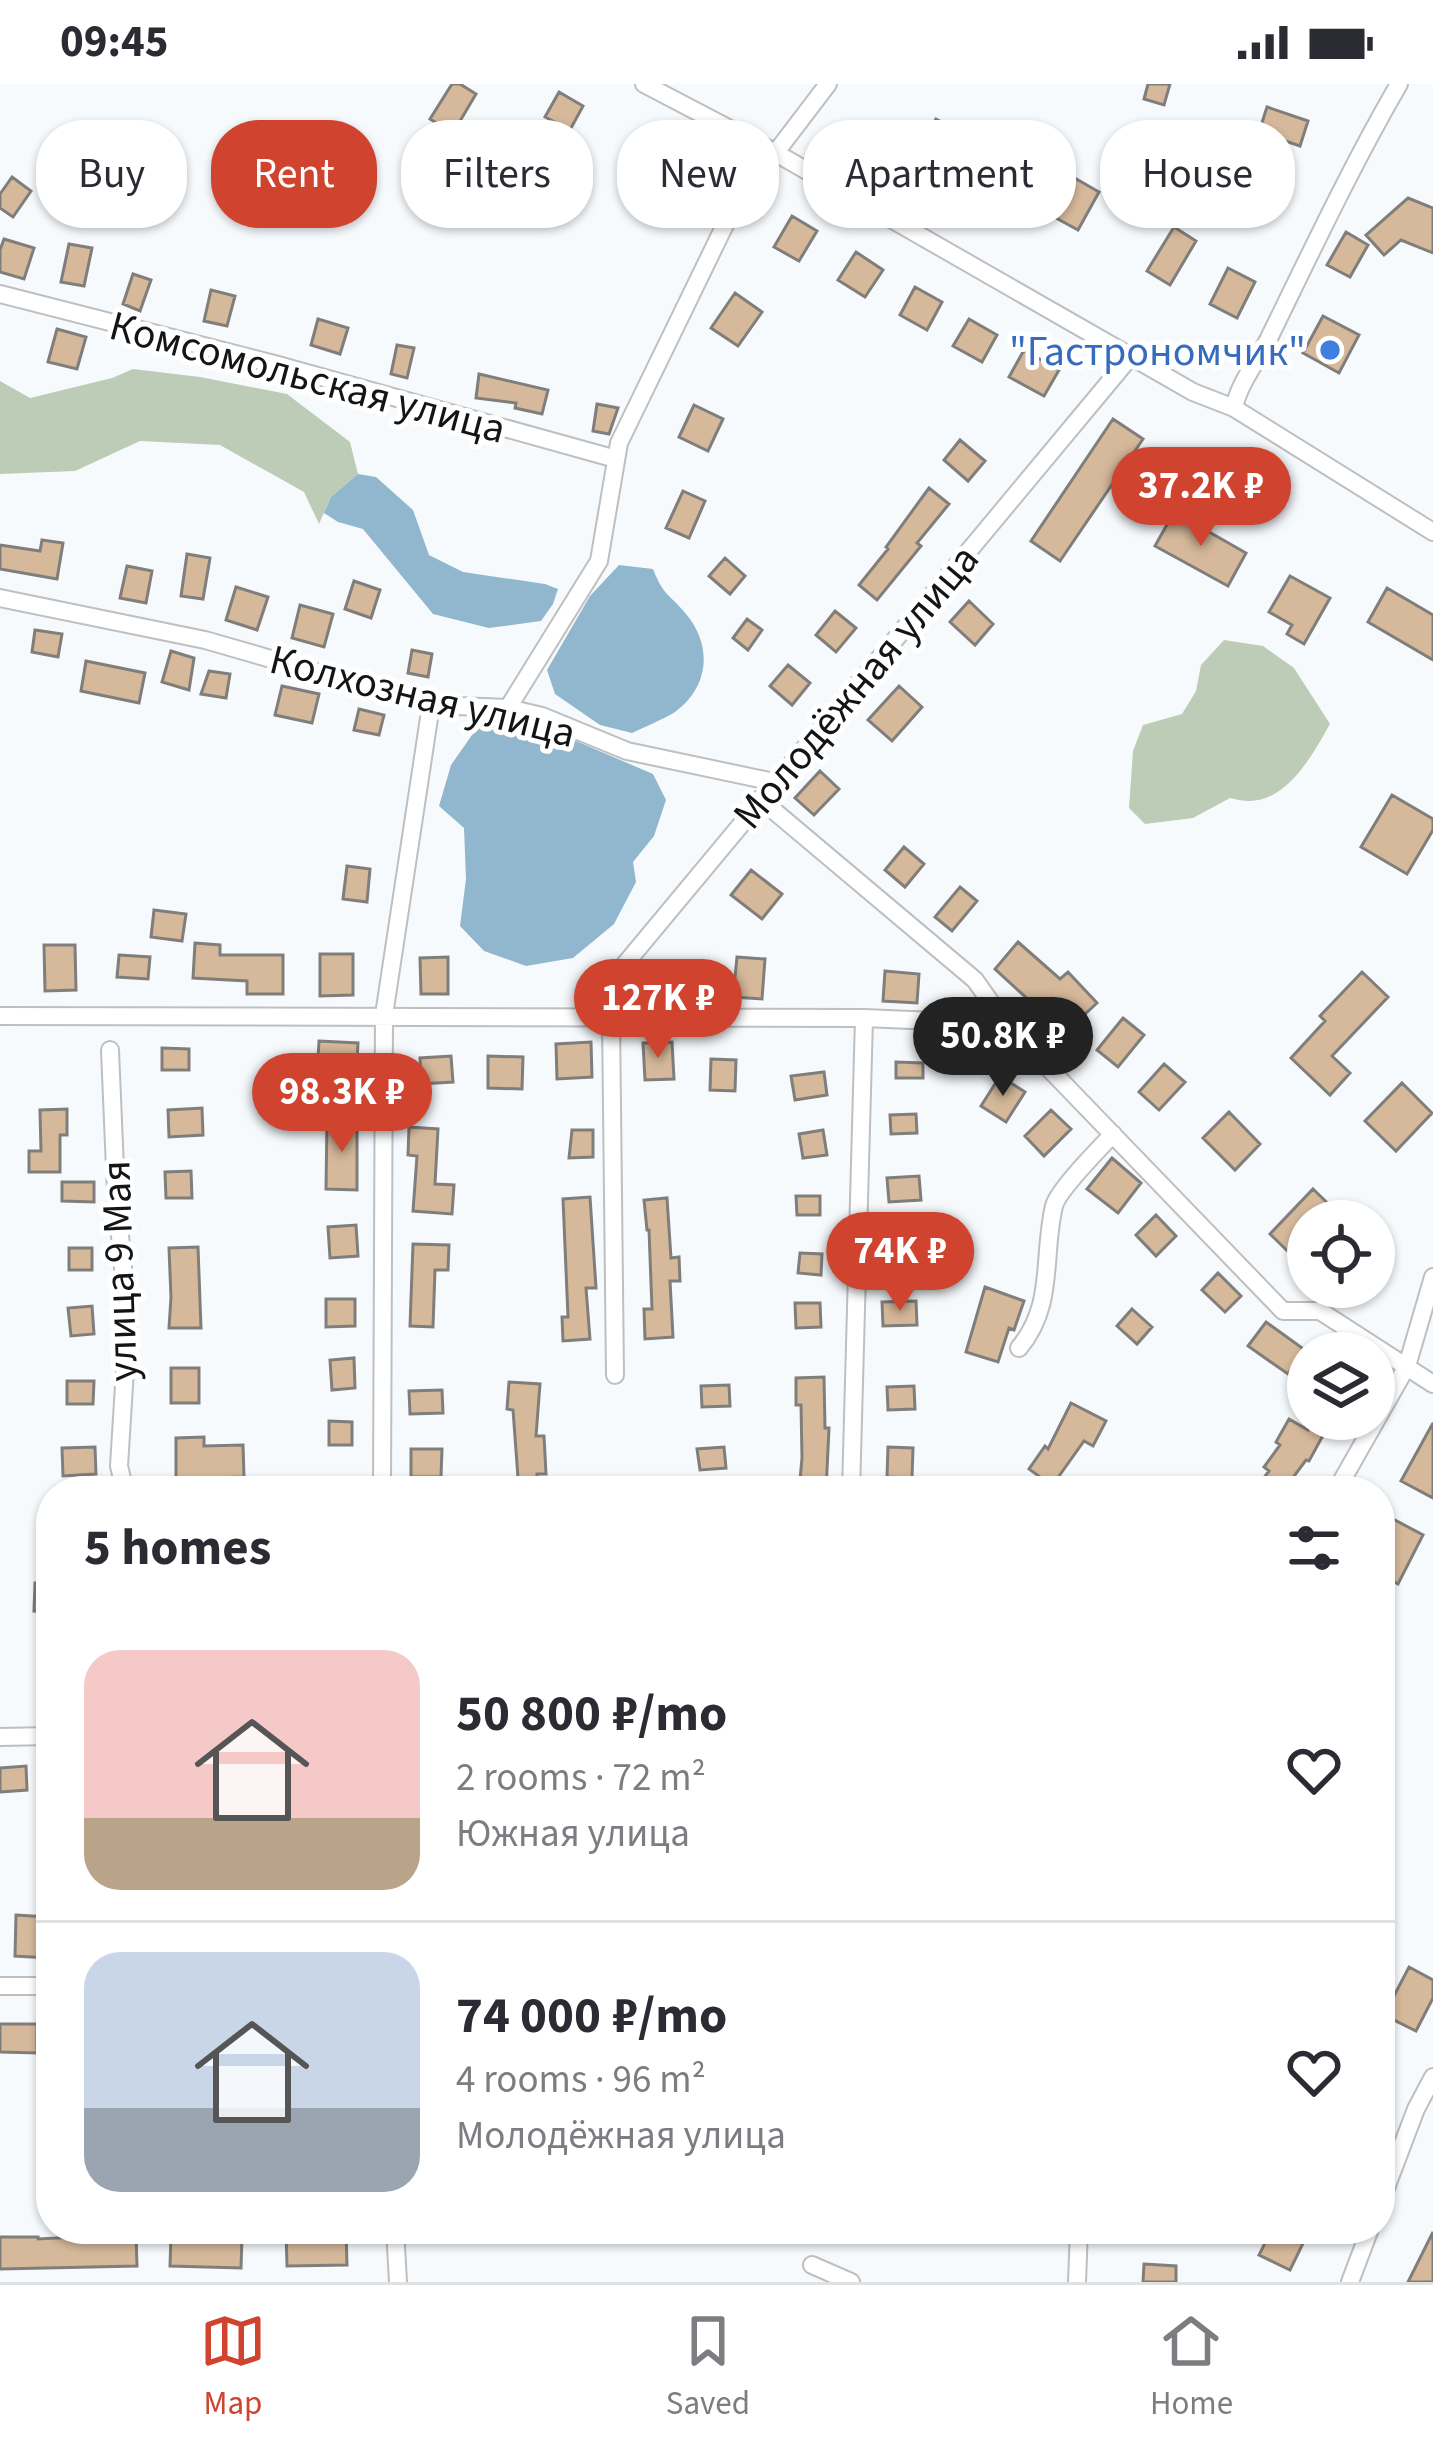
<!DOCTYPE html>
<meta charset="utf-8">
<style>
:root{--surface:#fff;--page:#f7f7f7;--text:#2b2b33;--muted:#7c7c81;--line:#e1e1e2;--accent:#cf432f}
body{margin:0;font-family:"Source Sans 3",sans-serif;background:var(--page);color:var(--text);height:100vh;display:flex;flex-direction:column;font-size:45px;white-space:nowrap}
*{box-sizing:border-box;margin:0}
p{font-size:39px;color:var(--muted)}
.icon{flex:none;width:66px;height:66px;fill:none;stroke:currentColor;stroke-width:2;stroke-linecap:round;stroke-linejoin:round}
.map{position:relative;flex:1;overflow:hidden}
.sheet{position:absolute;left:36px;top:1392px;width:1359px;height:768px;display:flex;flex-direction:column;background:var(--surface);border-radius:48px;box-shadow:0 3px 9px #0004}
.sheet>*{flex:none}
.guide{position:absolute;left:36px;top:36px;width:1362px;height:108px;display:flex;gap:24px}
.buttons{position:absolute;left:1287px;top:1116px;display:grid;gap:24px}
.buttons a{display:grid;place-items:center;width:108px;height:108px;border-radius:50%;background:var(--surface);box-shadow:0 3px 9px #0004;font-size:60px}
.price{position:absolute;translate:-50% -102px;padding:0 27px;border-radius:42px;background:var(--accent);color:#fff;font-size:39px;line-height:78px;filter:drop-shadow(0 3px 6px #0008)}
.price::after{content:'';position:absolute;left:50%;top:72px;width:36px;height:27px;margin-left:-18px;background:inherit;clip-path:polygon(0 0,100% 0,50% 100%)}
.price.active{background:#222;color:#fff}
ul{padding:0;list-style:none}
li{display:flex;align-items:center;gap:36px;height:300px;padding:0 48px}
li+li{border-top:3px solid var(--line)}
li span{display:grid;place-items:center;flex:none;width:336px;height:240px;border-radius:36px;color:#555}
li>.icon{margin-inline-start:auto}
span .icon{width:144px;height:144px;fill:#fffc;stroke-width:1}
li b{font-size:51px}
h2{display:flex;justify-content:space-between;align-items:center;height:144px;padding:0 48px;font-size:51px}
.pill{padding:0 42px;border-radius:48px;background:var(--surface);box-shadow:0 3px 9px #0004;font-size:42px;line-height:108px}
.pill.active{background:var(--accent);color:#fff}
.status{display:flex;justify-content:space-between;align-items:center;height:84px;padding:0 60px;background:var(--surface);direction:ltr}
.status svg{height:33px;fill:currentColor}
.tab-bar{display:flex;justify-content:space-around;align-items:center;height:168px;border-top:3px solid var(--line);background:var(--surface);font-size:33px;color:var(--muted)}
.tab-bar a{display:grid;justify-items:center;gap:6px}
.tab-bar .active{color:var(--accent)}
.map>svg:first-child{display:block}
.green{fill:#bcccb7}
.water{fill:#90b7cd}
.building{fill:#d6b99b;stroke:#807e7b;stroke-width:3}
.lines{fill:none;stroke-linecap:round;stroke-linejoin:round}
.street-casing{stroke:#bdbfc1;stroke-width:20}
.street{stroke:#fff;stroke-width:16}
.shop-dot{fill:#3f7fe0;stroke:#fff;stroke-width:4.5}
.labels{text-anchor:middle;stroke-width:10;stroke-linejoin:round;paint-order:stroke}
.shop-label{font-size:42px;fill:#366cbe;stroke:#fff;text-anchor:end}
.street-label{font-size:42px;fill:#131415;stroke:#fff}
</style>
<div class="status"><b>09:45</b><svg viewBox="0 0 49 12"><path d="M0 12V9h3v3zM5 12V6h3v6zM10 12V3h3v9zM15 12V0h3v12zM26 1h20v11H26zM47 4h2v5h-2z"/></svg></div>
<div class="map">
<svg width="1433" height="2198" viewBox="0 0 1433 2198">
<rect width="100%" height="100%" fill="#f7fafd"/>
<path class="green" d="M133,285L200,293L287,310L350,358L358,390L331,413L319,440L304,408L220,361L140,357L75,387L0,390V297L30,314L112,294Z
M1224,556L1263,562L1294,584L1330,640C1313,670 1288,717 1249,717C1242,717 1236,715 1230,714L1193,734L1145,740L1129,724L1133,667L1143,641L1182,630L1196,607L1201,581Z"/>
<path class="water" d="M358,390L376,393L413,426L429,471L463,488L545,500L558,505L553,520L541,537L489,544L433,530L363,445L338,438L324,429L331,413Z
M619,481L653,485C664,513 669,509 686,530C713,562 709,603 675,628C662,636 646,642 632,649L600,641L555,610L547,586L590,512Z
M519,639L548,645L653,690L666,716L654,752L633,778L636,798L614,840L573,874L526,882L484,867L460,842L466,795L464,744L439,722L451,681L479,641Z"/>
<path class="building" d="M452,0H460L476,10L453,49L430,35Z
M1148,0H1170L1164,21L1144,15Z
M559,8L583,22L570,46L545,33Z
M1267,23L1308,37L1300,62L1259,48Z
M936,35L993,67L977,96L920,63Z
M635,50L654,62L651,66L708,93L711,89L731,101L717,129L662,99L621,73Z
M564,66L584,78L567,107L547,95Z
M1066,89L1099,108L1078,146L1045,128Z
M12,93L31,107L13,133L0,124V110Z
M1408,114L1433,124V169L1401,156L1384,171L1366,151Z
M792,132L817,147L799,177L774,163Z
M1174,143L1196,157L1170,201L1147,187Z
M1346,148L1368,161L1350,193L1327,181Z
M4,155L34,164L24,195L0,188V166Z
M69,160L92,164L84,202L61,198Z
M856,168L883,186L865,213L838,196Z
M1228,184L1255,198L1237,234L1210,220Z
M133,190L151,196L140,227L123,220Z
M915,203L942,218L927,246L900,231Z
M211,206L235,212L227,242L204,237Z
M735,209L762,228L738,262L711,244Z
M1323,232L1359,251L1339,289L1303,269Z
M318,235L348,244L340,270L311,261Z
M969,235L997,251L982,278L953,262Z
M57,245L86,253L77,285L48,278Z
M397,261L414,264L407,294L391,290Z
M1024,266L1059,286L1044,312L1009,293Z
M479,290L548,306L542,330L515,324L516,319L476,314Z
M597,320L618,324L609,350L593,347Z
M694,321L723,335L708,367L679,353Z
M1113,335L1143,355L1060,477L1031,457Z
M960,356L985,377L968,397L944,376Z
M929,404L949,420L917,459L921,462L877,516L859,501L888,465L886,463Z
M683,407L705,417L689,454L666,444Z
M1174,428L1246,469L1228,502L1155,462Z
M42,456L63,459L57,495L0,485V461L40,467Z
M187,470L210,474L203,515L181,512Z
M725,474L745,492L730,510L709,492Z
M127,482L152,487L146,519L120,514Z
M1290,492L1330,514L1304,560L1287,550L1292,541L1269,528Z
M354,497L380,506L371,534L345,525Z
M236,503L268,513L257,546L226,536Z
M1387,504L1433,531V576L1368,538Z
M969,517L993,540L975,561L950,538Z
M300,521L333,530L324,563L292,554Z
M835,527L856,544L836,568L816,551Z
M747,535L762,546L748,566L733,554Z
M35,546L62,550L58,573L32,568Z
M412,566L432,570L428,593L408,589Z
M171,567L194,574L189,606L162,598Z
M86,577L145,589L139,619L81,607Z
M788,581L810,599L792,621L770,602Z
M209,587L230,590L226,614L201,610Z
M282,602L319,610L312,639L275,631Z
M899,602L922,623L892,657L868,636Z
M359,625L384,631L379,651L354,646Z
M820,687L839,705L814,731L795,714Z
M1392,711L1433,735V746L1407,790L1361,763Z
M904,763L924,780L905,803L885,786Z
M347,782L370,785L367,818L343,815Z
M751,786L782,810L762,835L731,811Z
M960,803L977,817L952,847L935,833Z
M154,826L186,830L182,857L151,853Z
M1018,858L1060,895L1068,888L1097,919L1059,954L1030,923L1033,920L995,885Z
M195,859L220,861V871H283V910H247V897L193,894Z
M44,861H75L76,906L45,907Z
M320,870H353V911L320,912Z
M119,871L150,873L148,895L117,893Z
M448,873V910H421L420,874Z
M737,873L765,875L762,915L733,913Z
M885,887L919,890L917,919L883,917Z
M1362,888L1388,913L1332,972L1350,989L1330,1011L1291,974L1325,937L1320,932Z
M1123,934L1144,951L1118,983L1097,966Z
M319,957L358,959L356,994L317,992Z
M591,958L592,993L557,995L556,960Z
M672,958L674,995L645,996L643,959Z
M162,964L189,965V986H162Z
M451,972L453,998L421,1000L420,974Z
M488,972L523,973L522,1005L488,1004Z
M711,975L736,976L735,1007L710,1006Z
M896,978L923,979V994H896Z
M1164,980L1185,998L1159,1026L1139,1008Z
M824,988L827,1011L795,1016L791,992Z
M1000,992L1025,1008L1006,1038L981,1022Z
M1402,999L1432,1029L1396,1067L1365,1037Z
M202,1024L203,1051L169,1053L168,1026Z
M67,1025V1051H60V1088H29V1067H41L40,1026Z
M1051,1026L1071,1045L1044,1072L1025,1052Z
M1229,1028L1260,1060L1235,1086L1203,1054Z
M916,1030L917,1049L891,1050L890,1031Z
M327,1036H357V1106L326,1105Z
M409,1043L438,1045L435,1100L454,1101L452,1130L413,1127L417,1072L408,1071Z
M572,1046H593V1073L569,1074Z
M823,1046L827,1071L803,1074L799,1050Z
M1112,1074L1141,1099L1118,1129L1087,1105Z
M191,1087L192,1114H166L165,1088Z
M919,1092L921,1116L889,1118L887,1094Z
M62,1098H94V1118L62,1117Z
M1313,1105L1346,1137H1308V1187L1270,1150Z
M796,1112H820V1131H797Z
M590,1113L596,1204H586L590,1255L563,1257L562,1233H568L563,1115Z
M667,1114L671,1174L679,1173L680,1197H670L673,1253L645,1255L644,1225H652L649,1146H647L644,1116Z
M1156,1131L1176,1152L1156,1172L1136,1151Z
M356,1141L358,1172L330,1174L328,1143Z
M888,1158L915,1159L914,1179L887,1178Z
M413,1160L449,1161L448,1186H435L433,1243L410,1242Z
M198,1163L201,1244H169L171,1213L169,1164Z
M69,1164H92V1186H69Z
M800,1169L822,1170L821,1191L798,1189Z
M1218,1189L1241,1212L1225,1228L1202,1206Z
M985,1203L1024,1217L1014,1246L1009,1244L998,1278L966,1268Z
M326,1215H355V1242L326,1243Z
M916,1217L917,1241L883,1242L882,1218Z
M795,1219H820L821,1243L796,1244Z
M92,1222L94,1250L71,1252L68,1224Z
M1132,1225L1152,1243L1137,1260L1117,1242Z
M1266,1238L1305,1266L1288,1290L1248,1262Z
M354,1274L355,1304L332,1306L330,1276Z
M171,1284H199V1319H171Z
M824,1293L825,1344H829L826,1407H799L802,1374L801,1321H796V1294Z
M67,1297H94L93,1320H67Z
M509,1298L540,1300L536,1352H544L546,1390H537L536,1407H519L513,1326L507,1325Z
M729,1301L730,1322L702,1323L701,1302Z
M914,1302L915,1325L888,1326L887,1303Z
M442,1306L443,1329L410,1330L409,1307Z
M1071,1319L1106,1337L1093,1362L1084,1357L1052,1402L1029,1385L1045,1362L1048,1365Z
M1289,1335L1308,1346L1316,1335H1332L1309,1377L1306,1376L1283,1407H1254L1269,1387L1264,1383L1280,1361L1276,1358Z
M329,1337L352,1338V1361H329Z
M1433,1339V1414L1401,1397Z
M204,1353V1362L243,1361L244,1393L176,1395V1354Z
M95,1363L96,1390L63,1392L62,1364Z
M724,1363L726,1384L700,1386L697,1365Z
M888,1363L913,1364L912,1394L887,1393Z
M411,1365H442L441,1393H411Z
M1380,1428L1423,1451L1398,1500L1380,1490Z
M35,1499L51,1500V1528L34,1527Z
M26,1682L27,1706L0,1708V1684Z
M16,1831L48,1833L47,1874L15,1872Z
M1409,1883L1433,1896V1914L1416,1947L1384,1931Z
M0,1940H37V1969L0,1968Z
M1272,2145H1310L1290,2186L1259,2171Z
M346,2146L347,2181L287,2182L286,2147Z
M1433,2148V2198H1408Z
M136,2150L137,2182L0,2185V2153H38V2155Z
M171,2151L242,2153L241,2184L170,2182Z
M1144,2180L1176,2182V2198H1143Z"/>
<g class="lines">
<g class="street-casing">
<path id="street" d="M644,0L774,68L1193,308L1234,324L1433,448
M0,210L278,281L616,375
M1234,324C1239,298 1260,274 1271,250C1312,166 1352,81 1399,0
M0,514L205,556L431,621L508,624L542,632L627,667L774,698
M508,624L599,477L619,359L740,110L761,88L828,0
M760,715L975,896L1006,940L1283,1227H1320L1433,1300
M0,932L864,934L1006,940
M581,933L1131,272
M611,933L615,1291
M110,966L116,1109L128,1237L119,1382L125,1407
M1019,1264C1055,1221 1042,1173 1054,1122C1058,1106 1099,1065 1113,1050
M382,1407L384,931L431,621
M851,1407L864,934
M1336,1407L1407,1282L1433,1193
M0,1653L51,1652
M0,1902H51
M1380,2120L1416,2025L1433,1993
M395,2145L398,2198
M812,2181L851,2198
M1077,2198L1079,2145
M1350,2198L1370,2145"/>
</g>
<use href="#street" class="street"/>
</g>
<circle class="shop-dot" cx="1330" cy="266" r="12"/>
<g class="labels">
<g class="shop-label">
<text x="1306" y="281">"Гастрономчик"</text>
</g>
<g class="street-label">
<text transform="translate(308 292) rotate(15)" y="15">Комсомольская улица</text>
<text transform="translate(855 602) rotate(-50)" y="15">Молодёжная улица</text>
<text transform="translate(423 611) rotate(14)" y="15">Колхозная улица</text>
<text transform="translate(118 1187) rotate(-92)" y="15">улица 9 Мая</text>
</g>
</g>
</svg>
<div class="buttons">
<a><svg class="icon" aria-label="locate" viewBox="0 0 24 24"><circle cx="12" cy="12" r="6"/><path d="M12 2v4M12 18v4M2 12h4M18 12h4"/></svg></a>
<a><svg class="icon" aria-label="layers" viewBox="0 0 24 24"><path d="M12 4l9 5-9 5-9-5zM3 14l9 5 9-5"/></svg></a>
</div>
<b class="price" style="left:1201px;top:465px">37.2K ₽</b>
<b class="price" style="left:658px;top:977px">127K ₽</b>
<b class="price active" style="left:1003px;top:1015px">50.8K ₽</b>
<b class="price" style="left:342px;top:1071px">98.3K ₽</b>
<b class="price" style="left:900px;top:1230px">74K ₽</b>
<div class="guide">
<a class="pill">Buy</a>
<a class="pill active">Rent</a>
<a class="pill">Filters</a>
<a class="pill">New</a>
<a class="pill">Apartment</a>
<a class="pill">House</a>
</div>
<section class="sheet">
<h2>5 homes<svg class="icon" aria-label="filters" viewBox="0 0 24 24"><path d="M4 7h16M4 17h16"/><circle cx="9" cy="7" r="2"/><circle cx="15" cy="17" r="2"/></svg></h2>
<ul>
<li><span style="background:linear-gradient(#f6c9c9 70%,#b9a48a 0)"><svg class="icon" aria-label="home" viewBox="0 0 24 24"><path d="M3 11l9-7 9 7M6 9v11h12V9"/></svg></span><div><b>50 800 ₽/mo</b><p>2 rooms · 72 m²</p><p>Южная улица</p></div><svg class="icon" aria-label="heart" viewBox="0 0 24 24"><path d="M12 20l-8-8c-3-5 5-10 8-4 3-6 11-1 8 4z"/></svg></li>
<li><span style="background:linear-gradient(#c9d6e8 65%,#9aa5b1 0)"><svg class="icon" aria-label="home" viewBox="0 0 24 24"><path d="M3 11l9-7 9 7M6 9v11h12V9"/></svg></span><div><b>74 000 ₽/mo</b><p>4 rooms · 96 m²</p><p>Молодёжная улица</p></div><svg class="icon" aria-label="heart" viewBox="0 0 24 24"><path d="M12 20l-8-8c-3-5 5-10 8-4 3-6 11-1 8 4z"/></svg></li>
</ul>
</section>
</div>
<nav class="tab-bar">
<a class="active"><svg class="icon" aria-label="map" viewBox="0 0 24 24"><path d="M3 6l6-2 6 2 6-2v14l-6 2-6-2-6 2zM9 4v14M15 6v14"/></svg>Map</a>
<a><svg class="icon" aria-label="saved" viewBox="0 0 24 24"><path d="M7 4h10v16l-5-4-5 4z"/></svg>Saved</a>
<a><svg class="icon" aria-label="home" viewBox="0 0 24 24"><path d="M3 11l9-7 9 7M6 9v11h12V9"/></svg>Home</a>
</nav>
